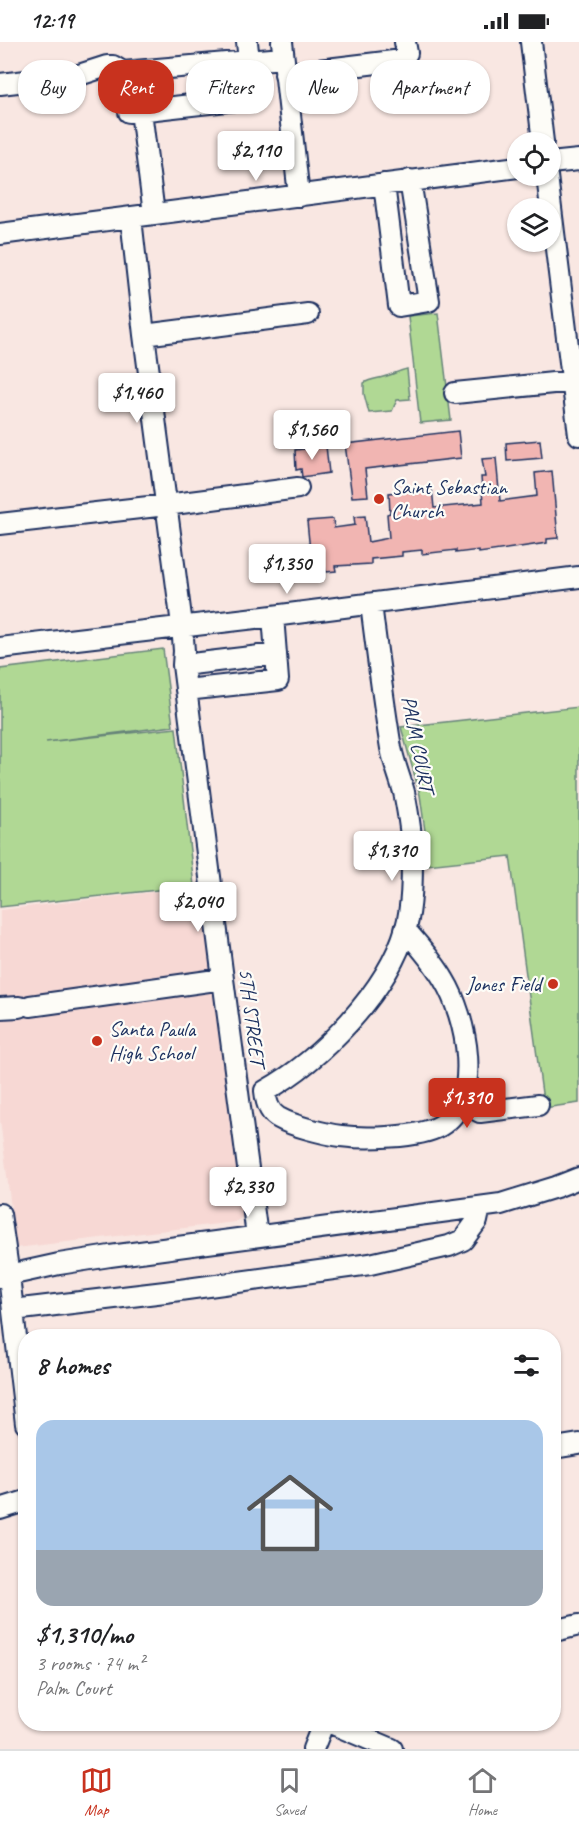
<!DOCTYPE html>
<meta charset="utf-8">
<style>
:root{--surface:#fff;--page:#f6f6f6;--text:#202124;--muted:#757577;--line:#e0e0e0;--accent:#c8321e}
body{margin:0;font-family:Caveat,sans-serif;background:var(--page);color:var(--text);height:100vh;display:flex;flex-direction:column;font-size:22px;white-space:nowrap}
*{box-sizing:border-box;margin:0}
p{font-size:20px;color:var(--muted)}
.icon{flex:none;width:33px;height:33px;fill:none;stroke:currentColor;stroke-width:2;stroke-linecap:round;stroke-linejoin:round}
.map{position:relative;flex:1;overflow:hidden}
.panel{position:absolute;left:18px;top:1287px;width:543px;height:402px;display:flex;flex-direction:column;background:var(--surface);border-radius:24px;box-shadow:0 2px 4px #0004}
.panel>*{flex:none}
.top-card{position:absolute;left:18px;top:18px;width:543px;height:54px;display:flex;gap:12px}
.fabs{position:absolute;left:507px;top:90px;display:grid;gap:12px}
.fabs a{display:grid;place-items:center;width:54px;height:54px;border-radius:50%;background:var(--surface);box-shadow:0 2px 4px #0004;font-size:30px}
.price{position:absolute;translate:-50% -51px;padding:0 14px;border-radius:6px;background:#fff;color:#222;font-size:20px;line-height:39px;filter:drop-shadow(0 2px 3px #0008)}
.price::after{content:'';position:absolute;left:50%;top:36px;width:18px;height:14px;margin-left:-9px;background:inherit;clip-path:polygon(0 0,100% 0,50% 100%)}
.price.on{background:var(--accent);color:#fff}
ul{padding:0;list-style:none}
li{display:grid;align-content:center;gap:12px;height:318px;padding:0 18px}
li+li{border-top:2px solid var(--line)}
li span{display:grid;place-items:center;height:186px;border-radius:18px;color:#555}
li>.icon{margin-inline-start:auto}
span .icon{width:108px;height:108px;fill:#fffc;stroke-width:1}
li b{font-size:26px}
h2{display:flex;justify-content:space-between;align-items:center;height:72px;padding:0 18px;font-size:26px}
.tag{padding:0 21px;border-radius:24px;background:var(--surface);box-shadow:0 2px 4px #0004;font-size:21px;line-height:54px}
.tag.on{background:var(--accent);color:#fff}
.status{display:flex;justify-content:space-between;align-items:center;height:42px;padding:0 30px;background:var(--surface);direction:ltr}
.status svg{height:16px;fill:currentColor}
.tab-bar{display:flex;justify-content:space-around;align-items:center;height:84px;border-top:2px solid var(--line);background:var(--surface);font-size:16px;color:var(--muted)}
.tab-bar a{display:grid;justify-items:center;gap:3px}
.tab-bar .on{color:var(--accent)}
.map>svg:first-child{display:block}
.built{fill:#f7d8d4}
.green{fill:#b0d894;stroke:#668479;stroke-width:1.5}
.building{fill:#f1b5b2;stroke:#1b2f5e;stroke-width:1.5}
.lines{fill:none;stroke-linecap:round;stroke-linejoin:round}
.minor-casing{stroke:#1b2f5e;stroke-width:24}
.minor{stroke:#fdfcf7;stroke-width:20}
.poi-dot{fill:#c8321e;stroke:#fdfcf7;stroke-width:2}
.labels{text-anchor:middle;stroke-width:4.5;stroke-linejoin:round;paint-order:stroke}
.poi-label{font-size:21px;fill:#1b2f5e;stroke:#fdfcf7;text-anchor:start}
.street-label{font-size:21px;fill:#1b2f5e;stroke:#fdfcf7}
</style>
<div class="status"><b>12:19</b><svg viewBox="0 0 49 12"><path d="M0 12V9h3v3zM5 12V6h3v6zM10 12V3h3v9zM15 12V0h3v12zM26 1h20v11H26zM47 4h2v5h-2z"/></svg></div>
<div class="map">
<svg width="579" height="1707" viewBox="0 0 579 1707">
<rect width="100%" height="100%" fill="#f9e7e2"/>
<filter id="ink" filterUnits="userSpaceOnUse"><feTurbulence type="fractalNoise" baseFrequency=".0167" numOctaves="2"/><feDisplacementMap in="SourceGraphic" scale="12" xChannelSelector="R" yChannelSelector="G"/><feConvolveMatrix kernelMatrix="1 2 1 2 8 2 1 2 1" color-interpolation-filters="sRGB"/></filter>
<g filter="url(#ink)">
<path class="built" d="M205,844L245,1173L235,1180L16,1206L0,1078V868Z"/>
<path class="green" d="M438,271L451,378L420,381L408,274Z
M407,327L410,357L397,358L392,369L369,371L364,352V341C370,337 376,337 383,335C392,333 398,329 407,327Z
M163,607L173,684L46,700L176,686L194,844L0,865V627Z
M579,665V1061L544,1066L510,814L427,823L425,789L420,753L401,685Z"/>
<path class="building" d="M458,389L461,416L365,427L368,454L352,455L345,402Z
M540,398L542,416L507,419L506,401Z
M326,404L329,431L302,435L301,427L296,428L295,408Z
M496,416L500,459L537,454L535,431L552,429L558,496L547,497V501L479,511V508L456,511V508L422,512V508L402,510V514L371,517V522L335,524L336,529L326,530L325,526H319L317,509H310L307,479L333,477L334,486L355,483L354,475L365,474L368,500L389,496L387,472L390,471L389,451L432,446L434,466L483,461L481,435H485L482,417Z"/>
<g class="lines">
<g class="minor-casing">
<path id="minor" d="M247,0L249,19
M282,0L299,154
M531,0L543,100
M123,30L129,70L245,57L239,21
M285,32L402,18L407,11L405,0
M0,42L79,33L107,24H113L123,30L283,16
M141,69L154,172
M550,121L579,118
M547,134L579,393
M384,142L399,264L429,259L410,138
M131,176L144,293L182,583L184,609L183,623L223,937L257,1194
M0,192L518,125
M144,293L308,272
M455,351L573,339
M0,482L166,463L298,446
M371,562C377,610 383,658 391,706C394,721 400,736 404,750C408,770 412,793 412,814C412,837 412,864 406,886C388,949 321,1018 265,1049C266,1060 269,1071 279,1076C293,1084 325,1092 341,1094C364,1097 419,1096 440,1084C485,1058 466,974 444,938C434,920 419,904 405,887
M0,606L273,574L579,535
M183,623L276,612
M186,648L278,638L273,574
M30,964L223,937
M0,966L19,965
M462,1060L480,1070L538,1063
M0,1172L9,1234L26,1382
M0,1235L59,1222L110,1214L501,1162L556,1145L579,1136
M13,1268L165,1250L370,1222L449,1204L463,1198L477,1179L480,1165
M554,1406L579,1402
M0,1467L26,1459
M554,1589L579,1583
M333,1682L392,1707
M313,1707L323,1682"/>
</g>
<use href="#minor" class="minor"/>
</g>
</g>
<g class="poi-dot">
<circle cx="379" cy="457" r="6"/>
<circle cx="553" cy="942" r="6"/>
<circle cx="97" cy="999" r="6"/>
</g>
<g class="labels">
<g class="poi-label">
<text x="391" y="452">Saint Sebastian<tspan x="391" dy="24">Church</tspan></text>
<text x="541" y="949" text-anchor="end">Jones Field</text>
<text x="109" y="994">Santa Paula<tspan x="109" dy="24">High School</tspan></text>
</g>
<g class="street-label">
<text transform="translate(418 702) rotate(79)" y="7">PALM COURT</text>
<text transform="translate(252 975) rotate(83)" y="7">5TH STREET</text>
</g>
</g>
</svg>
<div class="fabs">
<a><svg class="icon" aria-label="locate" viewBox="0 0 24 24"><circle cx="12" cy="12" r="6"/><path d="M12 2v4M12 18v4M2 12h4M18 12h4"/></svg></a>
<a><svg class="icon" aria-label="layers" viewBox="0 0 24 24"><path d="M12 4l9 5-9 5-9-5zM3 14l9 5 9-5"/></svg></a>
</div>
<b class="price" style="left:256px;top:140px">$2,110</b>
<b class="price" style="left:137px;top:382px">$1,460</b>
<b class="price" style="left:312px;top:419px">$1,560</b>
<b class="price" style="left:287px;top:553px">$1,350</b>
<b class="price" style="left:392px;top:840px">$1,310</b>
<b class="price" style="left:198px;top:891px">$2,040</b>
<b class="price on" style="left:467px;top:1087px">$1,310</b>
<b class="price" style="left:248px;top:1176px">$2,330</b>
<div class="top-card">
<a class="tag">Buy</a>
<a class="tag on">Rent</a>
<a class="tag">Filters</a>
<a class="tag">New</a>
<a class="tag">Apartment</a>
</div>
<section class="panel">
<h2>8 homes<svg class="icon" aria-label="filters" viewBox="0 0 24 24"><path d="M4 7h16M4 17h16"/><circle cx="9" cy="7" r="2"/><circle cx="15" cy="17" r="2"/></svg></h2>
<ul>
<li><span style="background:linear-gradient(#a9c7e8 70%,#9aa5b1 0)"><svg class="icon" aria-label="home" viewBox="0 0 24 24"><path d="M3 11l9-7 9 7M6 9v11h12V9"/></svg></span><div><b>$1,310/mo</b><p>3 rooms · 74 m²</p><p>Palm Court</p></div></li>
</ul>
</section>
</div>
<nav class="tab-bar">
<a class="on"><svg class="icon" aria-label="map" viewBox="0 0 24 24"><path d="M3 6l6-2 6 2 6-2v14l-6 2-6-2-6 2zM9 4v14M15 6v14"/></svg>Map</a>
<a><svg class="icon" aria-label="saved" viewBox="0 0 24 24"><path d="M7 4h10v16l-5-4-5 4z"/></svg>Saved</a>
<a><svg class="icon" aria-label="home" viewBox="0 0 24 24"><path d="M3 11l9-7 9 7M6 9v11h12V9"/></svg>Home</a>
</nav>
